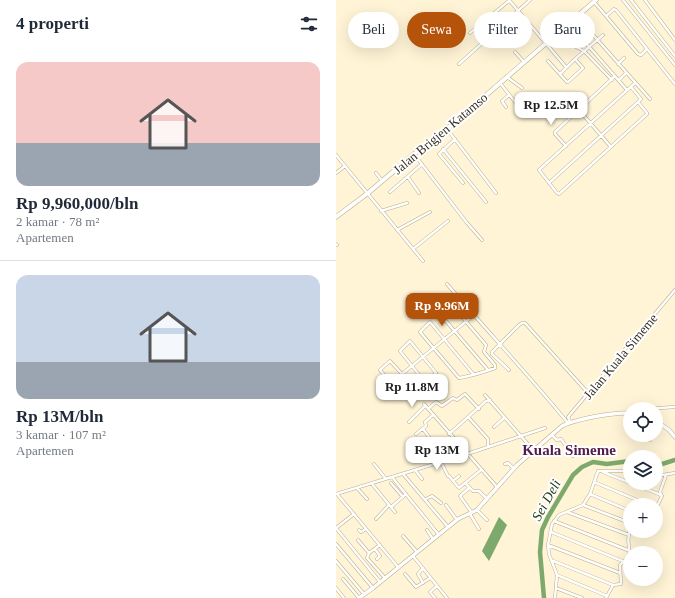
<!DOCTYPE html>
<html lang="id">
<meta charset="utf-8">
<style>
:root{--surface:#fff;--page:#f6f6f7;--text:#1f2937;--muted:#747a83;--line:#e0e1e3;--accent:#b45309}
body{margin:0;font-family:Georgia,serif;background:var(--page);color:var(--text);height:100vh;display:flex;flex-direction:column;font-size:15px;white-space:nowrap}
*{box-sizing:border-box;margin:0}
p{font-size:13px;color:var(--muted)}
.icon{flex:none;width:22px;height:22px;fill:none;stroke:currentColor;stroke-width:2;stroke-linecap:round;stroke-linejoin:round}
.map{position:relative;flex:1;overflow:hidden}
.details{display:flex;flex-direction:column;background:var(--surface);width:336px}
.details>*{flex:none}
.top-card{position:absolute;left:12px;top:12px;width:267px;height:36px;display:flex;gap:8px}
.controls{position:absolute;left:287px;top:402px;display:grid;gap:8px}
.controls a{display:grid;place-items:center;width:40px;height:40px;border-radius:50%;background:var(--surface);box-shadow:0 4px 16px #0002;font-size:20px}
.price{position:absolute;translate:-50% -34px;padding:0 9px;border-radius:8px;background:#fff;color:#222;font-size:13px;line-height:26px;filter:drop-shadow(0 1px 2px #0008)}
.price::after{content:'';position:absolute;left:50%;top:24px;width:12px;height:9px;margin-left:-6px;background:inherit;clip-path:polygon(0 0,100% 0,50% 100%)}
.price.current{background:var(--accent);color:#fff}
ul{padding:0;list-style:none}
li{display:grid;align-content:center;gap:8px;height:212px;padding:0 16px}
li+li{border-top:1px solid var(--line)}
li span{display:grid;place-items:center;height:124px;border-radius:12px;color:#555}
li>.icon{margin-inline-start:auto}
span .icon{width:72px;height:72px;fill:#fffc;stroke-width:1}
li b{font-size:17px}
h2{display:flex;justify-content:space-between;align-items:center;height:48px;padding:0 16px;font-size:17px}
.tag{padding:0 14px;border-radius:18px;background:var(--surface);box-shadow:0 4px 16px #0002;font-size:14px;line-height:36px}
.tag.current{background:var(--accent);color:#fff}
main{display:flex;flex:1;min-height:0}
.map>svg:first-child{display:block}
.water{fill:#7ea96d}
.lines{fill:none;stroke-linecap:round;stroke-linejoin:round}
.river{stroke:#7ea96d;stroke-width:4.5}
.street-casing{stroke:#b9ac89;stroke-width:3.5}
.secondary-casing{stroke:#b9ac89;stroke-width:4.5}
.primary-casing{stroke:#b9ac89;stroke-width:5}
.street{stroke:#fff;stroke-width:2.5}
.secondary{stroke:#fff;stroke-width:3.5}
.primary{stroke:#fff;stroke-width:4}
.labels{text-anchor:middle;stroke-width:4;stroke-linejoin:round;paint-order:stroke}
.street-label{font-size:13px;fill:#342e20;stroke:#fff}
.water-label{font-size:14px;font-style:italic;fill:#1b380d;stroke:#fff}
.quarter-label{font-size:15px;font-weight:bold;fill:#4f1c4b;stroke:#fff}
</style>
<main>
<section class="details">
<h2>4 properti<svg class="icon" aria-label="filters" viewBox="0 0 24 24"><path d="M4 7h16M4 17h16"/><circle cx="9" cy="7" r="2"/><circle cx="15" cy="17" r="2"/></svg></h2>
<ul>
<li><span style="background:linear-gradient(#f6c9c9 65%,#9aa5b1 0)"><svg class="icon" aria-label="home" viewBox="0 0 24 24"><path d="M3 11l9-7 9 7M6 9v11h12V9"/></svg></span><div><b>Rp 9,960,000/bln</b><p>2 kamar · 78 m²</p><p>Apartemen</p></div></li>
<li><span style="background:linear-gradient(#c9d6e8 70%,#9aa5b1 0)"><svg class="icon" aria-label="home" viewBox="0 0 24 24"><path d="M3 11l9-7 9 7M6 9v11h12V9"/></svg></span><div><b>Rp 13M/bln</b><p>3 kamar · 107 m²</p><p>Apartemen</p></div></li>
</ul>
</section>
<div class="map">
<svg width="339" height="598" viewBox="0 0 339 598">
<rect width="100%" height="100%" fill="#fff4d6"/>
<path class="water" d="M163,517L171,525L153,561L146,551Z"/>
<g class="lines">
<path class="river" d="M320,466L339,460
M208,598L204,552L206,530L212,517L237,475L246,467L257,462L271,464L294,461"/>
<g class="street-casing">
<path id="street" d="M173,0L230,67
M287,0L339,65
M295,0L339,56
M309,0L339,40
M258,2L270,16L278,9L280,10L339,84
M270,16L302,54L305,55L311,49
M212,24L221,33
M250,27L314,99
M224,32L236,45L248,51L276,80
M134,33L174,0
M242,34L291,90
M179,52L188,62
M239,59L267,35
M212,61L231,82H232L247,68L239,59L224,74
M123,64L194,0
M282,64L288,58
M171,77L186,88
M283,80L290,73
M164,83L183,107
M295,87L305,99L302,102L311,113V114L223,194L221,193L203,170L204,169L299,83
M170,107L166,101L173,95
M243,110L275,147
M111,129L160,193
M119,139L103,154L127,183
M230,146L219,134V132L279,76
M107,149L150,202
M78,154L131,223L146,240
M0,155L87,261
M0,173L9,166
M40,173L46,181
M72,177L83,193
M213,183L302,102
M54,192L86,164
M45,211L71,203
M61,230L94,212
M0,244L1,245
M77,249L112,221
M111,284C151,331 193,375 232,423
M173,370L156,354V352L183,325L186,323H189L252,393
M66,374L138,315
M138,375L94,322L84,332L123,378C135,376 148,372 159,368V365L148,352L150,345L115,304L104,314L152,370
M74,384H56L44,370L54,361L78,387L80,388L88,381L64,351L74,341L100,373L91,381H88
M149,395L198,451
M88,404L161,487
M92,409L100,402L106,406L117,398L121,400L129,394L143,409
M309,409L339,407
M133,418L152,439V447
M73,422L89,406
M234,422L232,417L339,290
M158,427L168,418
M87,429L93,437
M80,434L90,426L89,422L97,415
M113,434L150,401L154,400
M216,435L221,440L225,439L237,456
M313,435L314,440
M112,456L124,447
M105,462L112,476H113L123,488L145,470
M38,464L50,479
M169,464L172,463L178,469
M79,470L86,479
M267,472L294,483
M67,474L112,527
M320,476L339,473
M56,477L103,535
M117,481L123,476
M258,482L313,505
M55,483L67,497
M129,483L137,491H143L151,499
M295,483L325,495
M36,484L59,512
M21,488L31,499
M133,488L124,496L136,513
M0,494L131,454L209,428
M1,494L62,567
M254,494L294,511
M90,499L96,496L105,503
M110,505L121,520
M247,505L294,523
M55,507L70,494
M320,508L326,496L324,492L330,475
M141,510L151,520
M231,512L293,535
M134,514L143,529
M40,519L53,505
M218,521L294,551
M0,528L44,582
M0,528L18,514
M23,530L25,532L30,529
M91,530L97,539
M215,532L289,562
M67,536L81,552
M22,540L33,553L31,558L49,578
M0,544L37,588
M212,545L284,573
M39,549L44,556L41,559
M33,553L44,545
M77,556L111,598
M215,560L277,585
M0,561L28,594
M87,568L82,574L87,583
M69,574L80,587L94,578
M221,575L271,596
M7,579L23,598
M0,588L8,598
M220,588L246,598
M99,598L94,592L101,586
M219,598L221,575L213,554L212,545L216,524L223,515L247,505L254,494L262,471H294
M270,598L277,585L285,584L284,565C301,551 288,547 294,530"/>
</g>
<g class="secondary-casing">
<path id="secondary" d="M320,421L333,430L339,437
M23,598L37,588L122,519L141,510L181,465L226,426C240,419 278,412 294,413"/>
</g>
<g class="primary-casing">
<path id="primary" d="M0,217L32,193L78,154L111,129L260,0"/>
</g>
<use href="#street" class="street"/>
<use href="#secondary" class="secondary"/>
<use href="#primary" class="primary"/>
</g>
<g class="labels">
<g class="street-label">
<text transform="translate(104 133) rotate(-40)" y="5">Jalan Brigjen Katamso</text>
<text transform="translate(284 356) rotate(-50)" y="5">Jalan Kuala Simeme</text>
</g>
<g class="water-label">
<text transform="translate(210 500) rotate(-61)" y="5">Sei Deli</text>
</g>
<g class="quarter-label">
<text x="233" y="455">Kuala Simeme</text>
</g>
</g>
</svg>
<div class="controls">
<a><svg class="icon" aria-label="locate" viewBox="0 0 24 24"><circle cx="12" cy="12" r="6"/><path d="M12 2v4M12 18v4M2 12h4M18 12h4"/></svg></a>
<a><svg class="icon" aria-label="layers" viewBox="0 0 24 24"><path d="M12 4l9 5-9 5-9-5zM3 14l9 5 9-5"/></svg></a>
<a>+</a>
<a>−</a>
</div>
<b class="price" style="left:215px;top:126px">Rp 12.5M</b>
<b class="price current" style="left:106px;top:327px">Rp 9.96M</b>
<b class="price" style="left:76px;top:408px">Rp 11.8M</b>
<b class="price" style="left:101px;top:471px">Rp 13M</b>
<div class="top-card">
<a class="tag">Beli</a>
<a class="tag current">Sewa</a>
<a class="tag">Filter</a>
<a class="tag">Baru</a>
</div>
</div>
</main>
